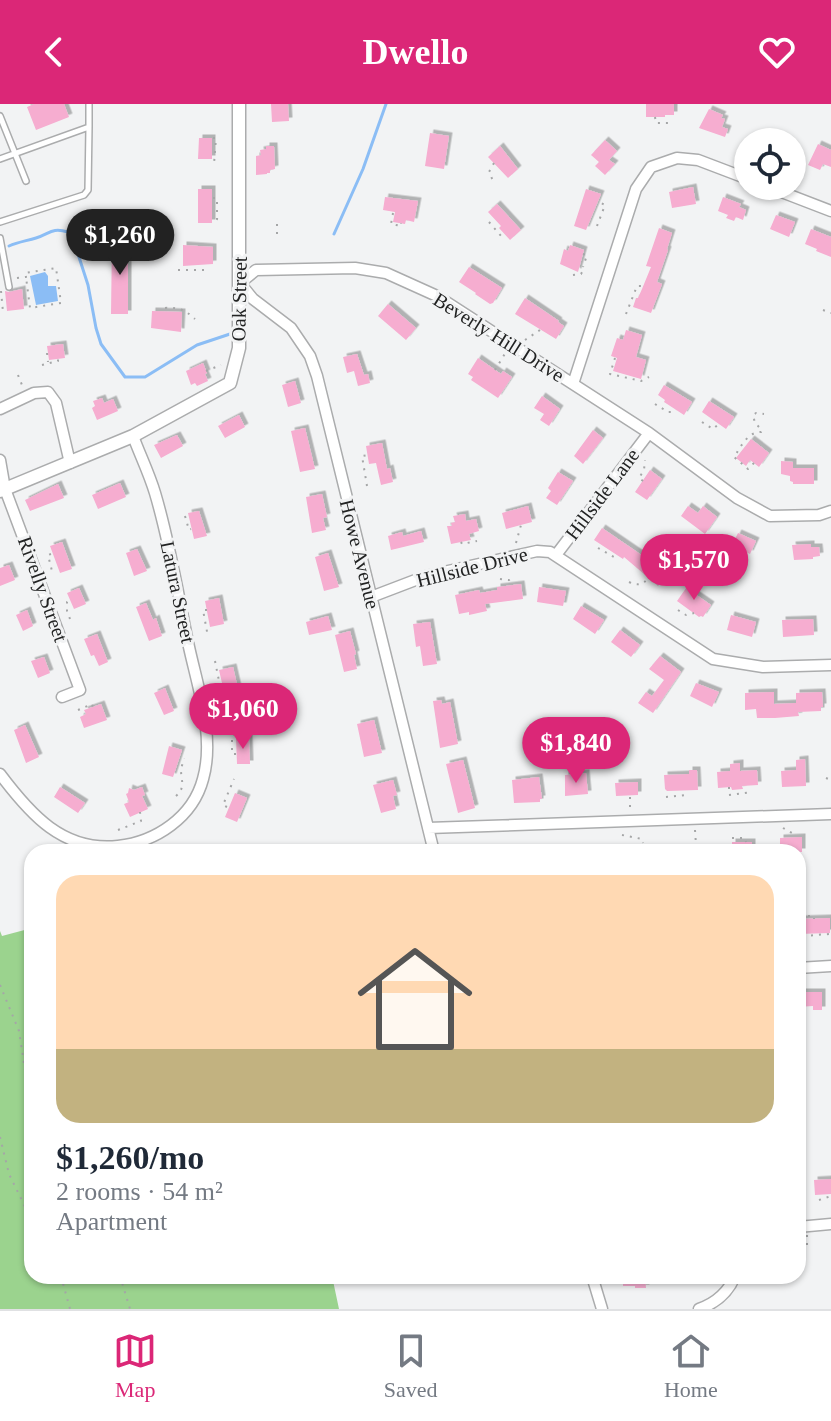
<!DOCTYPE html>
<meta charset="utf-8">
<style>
:root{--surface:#fff;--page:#f6f6f7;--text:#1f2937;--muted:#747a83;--line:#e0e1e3;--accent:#db2777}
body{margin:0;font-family:Georgia,serif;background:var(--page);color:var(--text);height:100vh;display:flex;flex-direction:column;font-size:30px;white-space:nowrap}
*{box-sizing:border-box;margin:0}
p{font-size:26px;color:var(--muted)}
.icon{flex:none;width:44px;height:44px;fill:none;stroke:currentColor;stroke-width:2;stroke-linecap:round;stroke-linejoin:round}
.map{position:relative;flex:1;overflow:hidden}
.details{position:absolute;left:24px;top:740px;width:782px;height:440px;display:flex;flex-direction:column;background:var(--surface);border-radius:24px;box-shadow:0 2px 6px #0004}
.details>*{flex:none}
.tools{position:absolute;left:734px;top:24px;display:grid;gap:16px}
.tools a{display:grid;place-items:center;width:72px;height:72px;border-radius:50%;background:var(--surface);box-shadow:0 2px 6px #0004;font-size:40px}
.price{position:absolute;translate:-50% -68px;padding:0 18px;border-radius:28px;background:var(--accent);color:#fff;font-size:26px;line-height:52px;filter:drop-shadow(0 2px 4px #0008)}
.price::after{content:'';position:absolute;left:50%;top:48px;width:24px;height:18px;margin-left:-12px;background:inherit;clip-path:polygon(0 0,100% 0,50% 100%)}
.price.on{background:#222;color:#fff}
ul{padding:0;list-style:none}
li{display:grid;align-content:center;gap:16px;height:424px;padding:0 32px}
li span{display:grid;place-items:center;height:248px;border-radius:24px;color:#555}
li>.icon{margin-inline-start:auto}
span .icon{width:144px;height:144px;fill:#fffc;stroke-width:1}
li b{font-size:34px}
header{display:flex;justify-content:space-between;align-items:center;height:104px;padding:0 32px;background:var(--accent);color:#fff;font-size:36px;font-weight:800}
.tab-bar{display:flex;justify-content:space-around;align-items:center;height:112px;border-top:2px solid var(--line);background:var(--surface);font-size:22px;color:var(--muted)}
.tab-bar a{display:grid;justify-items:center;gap:4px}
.tab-bar .on{color:var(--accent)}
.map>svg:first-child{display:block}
.green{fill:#9bd38e}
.water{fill:#8bbdf5}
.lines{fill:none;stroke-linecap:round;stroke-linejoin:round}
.stream{stroke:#8bbdf5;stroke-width:3}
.building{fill:#f6add0;filter:url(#shadow)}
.service-casing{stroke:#abacad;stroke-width:8}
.minor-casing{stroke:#abacad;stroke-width:13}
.tertiary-casing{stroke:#abacad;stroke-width:15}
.path{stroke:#a5a6a7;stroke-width:2;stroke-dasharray:2 6;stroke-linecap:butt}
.service{stroke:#fff;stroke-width:5}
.minor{stroke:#fff;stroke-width:10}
.tertiary{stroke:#fff;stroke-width:12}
.labels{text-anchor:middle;stroke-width:6;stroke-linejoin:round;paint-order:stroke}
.street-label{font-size:20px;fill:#222323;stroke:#f2f3f4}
</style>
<header><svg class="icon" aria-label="back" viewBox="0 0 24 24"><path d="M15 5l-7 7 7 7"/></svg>Dwello<svg class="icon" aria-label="heart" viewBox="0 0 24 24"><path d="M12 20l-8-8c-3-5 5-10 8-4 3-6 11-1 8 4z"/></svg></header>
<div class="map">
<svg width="831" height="1205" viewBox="0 0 831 1205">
<defs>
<filter id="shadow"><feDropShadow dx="3.5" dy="-3.5" stdDeviation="0" flood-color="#0004"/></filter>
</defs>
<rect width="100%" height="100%" fill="#f2f3f4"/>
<path class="green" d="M32,824V1172H332L339,1205H0V827L2,832Z"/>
<path class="water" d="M45,168L48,172V182H56L58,197L36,201L30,172Z"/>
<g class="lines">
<path class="stream" d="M334,130L363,65L386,0
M9,142C18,138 26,137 36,134C50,130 51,123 68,128L78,150L88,181L96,224L101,240L125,273H145L197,241L230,230"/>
</g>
<path class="building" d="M34,0H64L69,13L36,26L27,3Z
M271,0H288L289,17L272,18Z
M646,0H674V11H665V13H646Z
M709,5L723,11L721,14L725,15L722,23L728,25L725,33L699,24Z
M430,29L449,32L444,65L425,62Z
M199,34H212V55H198Z
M605,36L617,47L609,56L615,60L605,71L595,62L599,58L591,51Z
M818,40L831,46V63L823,60L820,66L808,61Z
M266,42H274L275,65L270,66V69H267V70L256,71V52L261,51L260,46L266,45Z
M500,42L518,65L508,74L488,53Z
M693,83L696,100L672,104L669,88Z
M198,85H212V119H198Z
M586,85L601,90L586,126L574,122Z
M385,93L418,97L414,118L406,116L405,120L393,118L395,108L383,106Z
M723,93L741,100L739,103L746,106L743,116L736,113L734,117L726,114L728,111L718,107Z
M497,100L521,126L510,136L499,124L501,122L488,108Z
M776,111L795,118L789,133L770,125Z
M659,124L672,129L667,145L668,146L657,178L662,180L651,209L633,203L636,194H638L642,185L651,163L646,162Z
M811,125L831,133V153L816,147L817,145L805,140Z
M112,135L128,136V210H111Z
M183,141L213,143V160L183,162Z
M570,141L584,146L578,168L560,160L564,145L568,147Z
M469,163L502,184L493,199L490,200L475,190L476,189L459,178Z
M22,185L24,205L7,207L5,187L9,188Z
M525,194L559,217L558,218L564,222L556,235L515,210Z
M388,200L416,224L406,236L378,212Z
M152,207L182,208L181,228L151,224Z
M626,226L642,231L636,253L646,256L641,275L613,267L617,254L611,252L617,234L623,236Z
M63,240L65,254L49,256L47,242Z
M357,250L364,271L368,270L370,279L358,282L354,267L347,269L343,253Z
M478,254L501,270L503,267L512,273L498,294L471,276L473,273L468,270Z
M203,259L207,269L205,270L208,277L197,282L195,279L191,281L186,267Z
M295,277L301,299L288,303L282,281Z
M664,281L692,298L684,311L664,298L665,296L658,291Z
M542,292L560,305L549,322L540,316L544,310L534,304Z
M102,294L104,299L113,295L118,307L97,316L92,304L95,302L93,297Z
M709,297L734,313L726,325L702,308Z
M239,311L245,323L225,334L218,322Z
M305,324L315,365L300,368L291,327Z
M593,326L603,334L583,360L574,352Z
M177,331L183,342L161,354L154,341Z
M751,335L769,349L759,363L750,356L746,362L736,354Z
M382,339L387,365L390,364L393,378L381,381L376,359L369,360L366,342Z
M781,357L793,358V364H814V380H793V378L790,377V372L781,370Z
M650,366L662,375L647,396L635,388Z
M558,368L573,377L557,401L546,394L551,387L548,384Z
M120,379L126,393L98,405L92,391Z
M58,380L64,394L30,407L25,396Z
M322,390L327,413L323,414L326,426L312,429L306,393Z
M528,402L532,418L506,425L502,409Z
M688,402L698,409L703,402L717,413L705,430L681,412Z
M199,407L207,432L194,435L188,409Z
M465,410L466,417L476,415L479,427L469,430L471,436L451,440L447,422H452L451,419L455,418L453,412Z
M602,424L643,452L645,450L668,470L658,482L624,453L623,455L594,436Z
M421,427L424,438L391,446L388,432L402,428L403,432Z
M738,429L756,437L750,450L732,441Z
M62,438L72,465L60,469L50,442Z
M811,440V443H819L820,452L813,453V455L794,456L792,441Z
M137,445L147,467L134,472L126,449Z
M328,449L339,483L324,487L315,453Z
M9,461L15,476L0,482V464Z
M521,480L523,495L485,500L487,507L469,511V508L459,510L455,491L479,486L480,489L497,486V483Z
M689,480L697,486L695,490L711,501L703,513L701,512L699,513L677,497Z
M539,483L566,487L563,502L537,498Z
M79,484L86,500L74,505L67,489Z
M219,494L224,520L210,523L205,497Z
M146,499L153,516L156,514L162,532L149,537L136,503Z
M581,502L604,516L595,530L573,515Z
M27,506L33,522L23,527L16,511Z
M731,511L756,518L752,533L727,526Z
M328,512L332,526L309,531L306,518Z
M813,515L814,531L783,533L782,516Z
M430,518L437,560L423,562L420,542L416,543L413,520Z
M620,526L640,541L631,553L611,538Z
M350,527L356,550L354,551L357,565L344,568L335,531Z
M97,530L108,558L99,562L94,551L91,552L84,535Z
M660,552L681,568L653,609L638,599L646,588L652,592L664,576L649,565Z
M44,553L50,569L38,574L31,557Z
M233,563L239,589L225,592L219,566Z
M696,579L719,588L712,603L690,592Z
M165,584L174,607L164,611L154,589Z
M774,588V600L796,599V589L822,588L823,603H821V607L798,608L799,612L775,614H757L756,605L745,606V589Z
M441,596L442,600L450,598L458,640L440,644L433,597Z
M101,600L107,616L84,624L80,613L86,610L84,606Z
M374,616L382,649L364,653L357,620Z
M25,621L39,653L26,659L14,626Z
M236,634H249L250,660H237Z
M169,642L182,646L173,673L162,670Z
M805,655L806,682L782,683L781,667L796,666V656Z
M463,656L475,704L458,709L446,660Z
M740,659V667L757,666L758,681L742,682L743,685L732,686L731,683L718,684L717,668L730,667V660Z
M689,666H697L698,686L667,687L665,685L664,671L689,670Z
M586,669L588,690L565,692V671Z
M539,673L542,695H540V698L514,699L512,676Z
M393,676L397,691L393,692L396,705L381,709L373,681Z
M638,678V691L616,692L615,679Z
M60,683L85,699L78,709L54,693Z
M142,683L145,691L142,692L148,705L130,713L124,700L129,698L126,690L128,689L129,684L134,686Z
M235,689L247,694L237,718L225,713Z
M802,733V748H780V734Z
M732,738H752V748H732Z
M830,814V829L798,830V815Z
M798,888H822V906H813V902L798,903Z
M831,1075V1090L815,1091L814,1076Z
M623,1172H645L646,1184H635V1182H623Z"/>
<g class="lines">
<g class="service-casing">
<path id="service" d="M0,12L26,77
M0,55L89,23V0
M0,118L84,91L88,86L89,23
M0,134L9,183"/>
</g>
<g class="minor-casing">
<path id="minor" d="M748,75L698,56L677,54L651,63L636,85L573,280L649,329L737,394L770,412L819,411L831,407
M766,82L831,107
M0,305L34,289L48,288L56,299L70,359
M0,356L5,385L80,586L62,593
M556,451L649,329
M371,493L426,472L537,447L550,448L713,555L763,563L831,561
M0,670C30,710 63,748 118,742C156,738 193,713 203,675C215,633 198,584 189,543C178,491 170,439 155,389C149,369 140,351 133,332
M428,724L831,710
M434,748L317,272L310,252L291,224L253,195L240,179L256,166L355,164L386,169L437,192L573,280
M798,864L831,862
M798,1123L831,1120
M592,1172L602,1205
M699,1205C716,1199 728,1189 735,1172"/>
</g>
<g class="tertiary-casing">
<path id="tertiary" d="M0,387L133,332L230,279L239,244V0"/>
</g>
<path class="path" d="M655,13L656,19H670
M213,34H216L214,60
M494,59L489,68L494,79
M213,94H217V115L223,116
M393,109L391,120L401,122V119
M489,118L502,133L505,131
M277,120V132
M597,122L605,101L599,98
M583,150L587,151L583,163
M178,166H206V163
M573,171L581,170L585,163
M17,174L26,173L25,169L56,164L61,199L30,204L26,173
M1,187L3,208
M165,204C179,203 185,206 195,215
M823,206L831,209
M626,210L637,182H644
M525,236L540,226
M47,249L48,258
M615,254L610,270L641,277L649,273
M42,261L58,257V255
M495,266L506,248
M206,267L221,261
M18,271L22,281
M655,300L668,308H674L676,306
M702,318L713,325L719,320
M754,359L748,365L734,353C741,343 747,328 761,328L762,326L755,319L753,311L756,309L764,310
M643,377L639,374L644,366L645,356
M367,382L362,352L368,351
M185,412L189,426L191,425
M461,438L462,440L477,437
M516,439L521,421
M598,444L614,453
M51,450L48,451L52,467
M500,475L509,476L511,481
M629,478C638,482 642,481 649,474
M207,506H203L208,533
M678,506L686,511L694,509
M70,515L67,507V498L70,496
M215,557L220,582L223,581
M78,606L92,600L93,603
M236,650H232V631L242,626
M826,674L831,676
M729,683V691L752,688
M176,692C186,683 181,677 181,666C181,664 184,655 184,654
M630,693V704
M666,693L686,691L687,688
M227,703L223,701L234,675
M783,724L792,729L793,733
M118,726L141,717L140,708
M695,726L696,741
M622,731L642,735L643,739
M732,734H745L746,738
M808,812H814V815
M803,832L829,830
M0,881L19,927L29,992L32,996
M0,1033L9,1070L32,1117
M819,1096L831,1092
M807,1131V1147
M61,1172L70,1205
M120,1172L130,1205"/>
<use href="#service" class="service"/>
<use href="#minor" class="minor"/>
<use href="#tertiary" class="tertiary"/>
</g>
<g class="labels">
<g class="street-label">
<text transform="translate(239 195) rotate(-89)" y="7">Oak Street</text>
<text transform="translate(499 233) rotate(32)" y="7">Beverly Hill Drive</text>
<text transform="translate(602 390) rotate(-53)" y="7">Hillside Lane</text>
<text transform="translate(360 450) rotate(76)" y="7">Howe Avenue</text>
<text transform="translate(472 463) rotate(-14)" y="7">Hillside Drive</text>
<text transform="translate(43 485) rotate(70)" y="7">Rivelly Street</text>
<text transform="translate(178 488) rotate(78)" y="7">Latura Street</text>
</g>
</g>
</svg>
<div class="tools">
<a><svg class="icon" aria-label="locate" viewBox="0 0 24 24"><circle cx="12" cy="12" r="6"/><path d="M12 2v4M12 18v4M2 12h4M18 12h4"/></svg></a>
</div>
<b class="price on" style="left:120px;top:173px">$1,260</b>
<b class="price" style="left:694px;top:498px">$1,570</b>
<b class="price" style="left:243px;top:647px">$1,060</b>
<b class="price" style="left:576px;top:681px">$1,840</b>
<section class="details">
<ul>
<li><span style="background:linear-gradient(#ffd9b3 70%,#c2b280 0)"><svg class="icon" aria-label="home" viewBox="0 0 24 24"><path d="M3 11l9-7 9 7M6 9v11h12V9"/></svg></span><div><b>$1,260/mo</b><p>2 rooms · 54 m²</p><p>Apartment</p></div></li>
</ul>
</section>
</div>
<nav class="tab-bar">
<a class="on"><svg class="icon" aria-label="map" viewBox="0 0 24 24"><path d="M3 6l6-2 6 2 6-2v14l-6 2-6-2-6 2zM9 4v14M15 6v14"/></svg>Map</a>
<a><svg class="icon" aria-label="saved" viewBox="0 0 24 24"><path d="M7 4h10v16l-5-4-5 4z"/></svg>Saved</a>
<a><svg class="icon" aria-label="home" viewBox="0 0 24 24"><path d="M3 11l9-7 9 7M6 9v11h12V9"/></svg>Home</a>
</nav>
